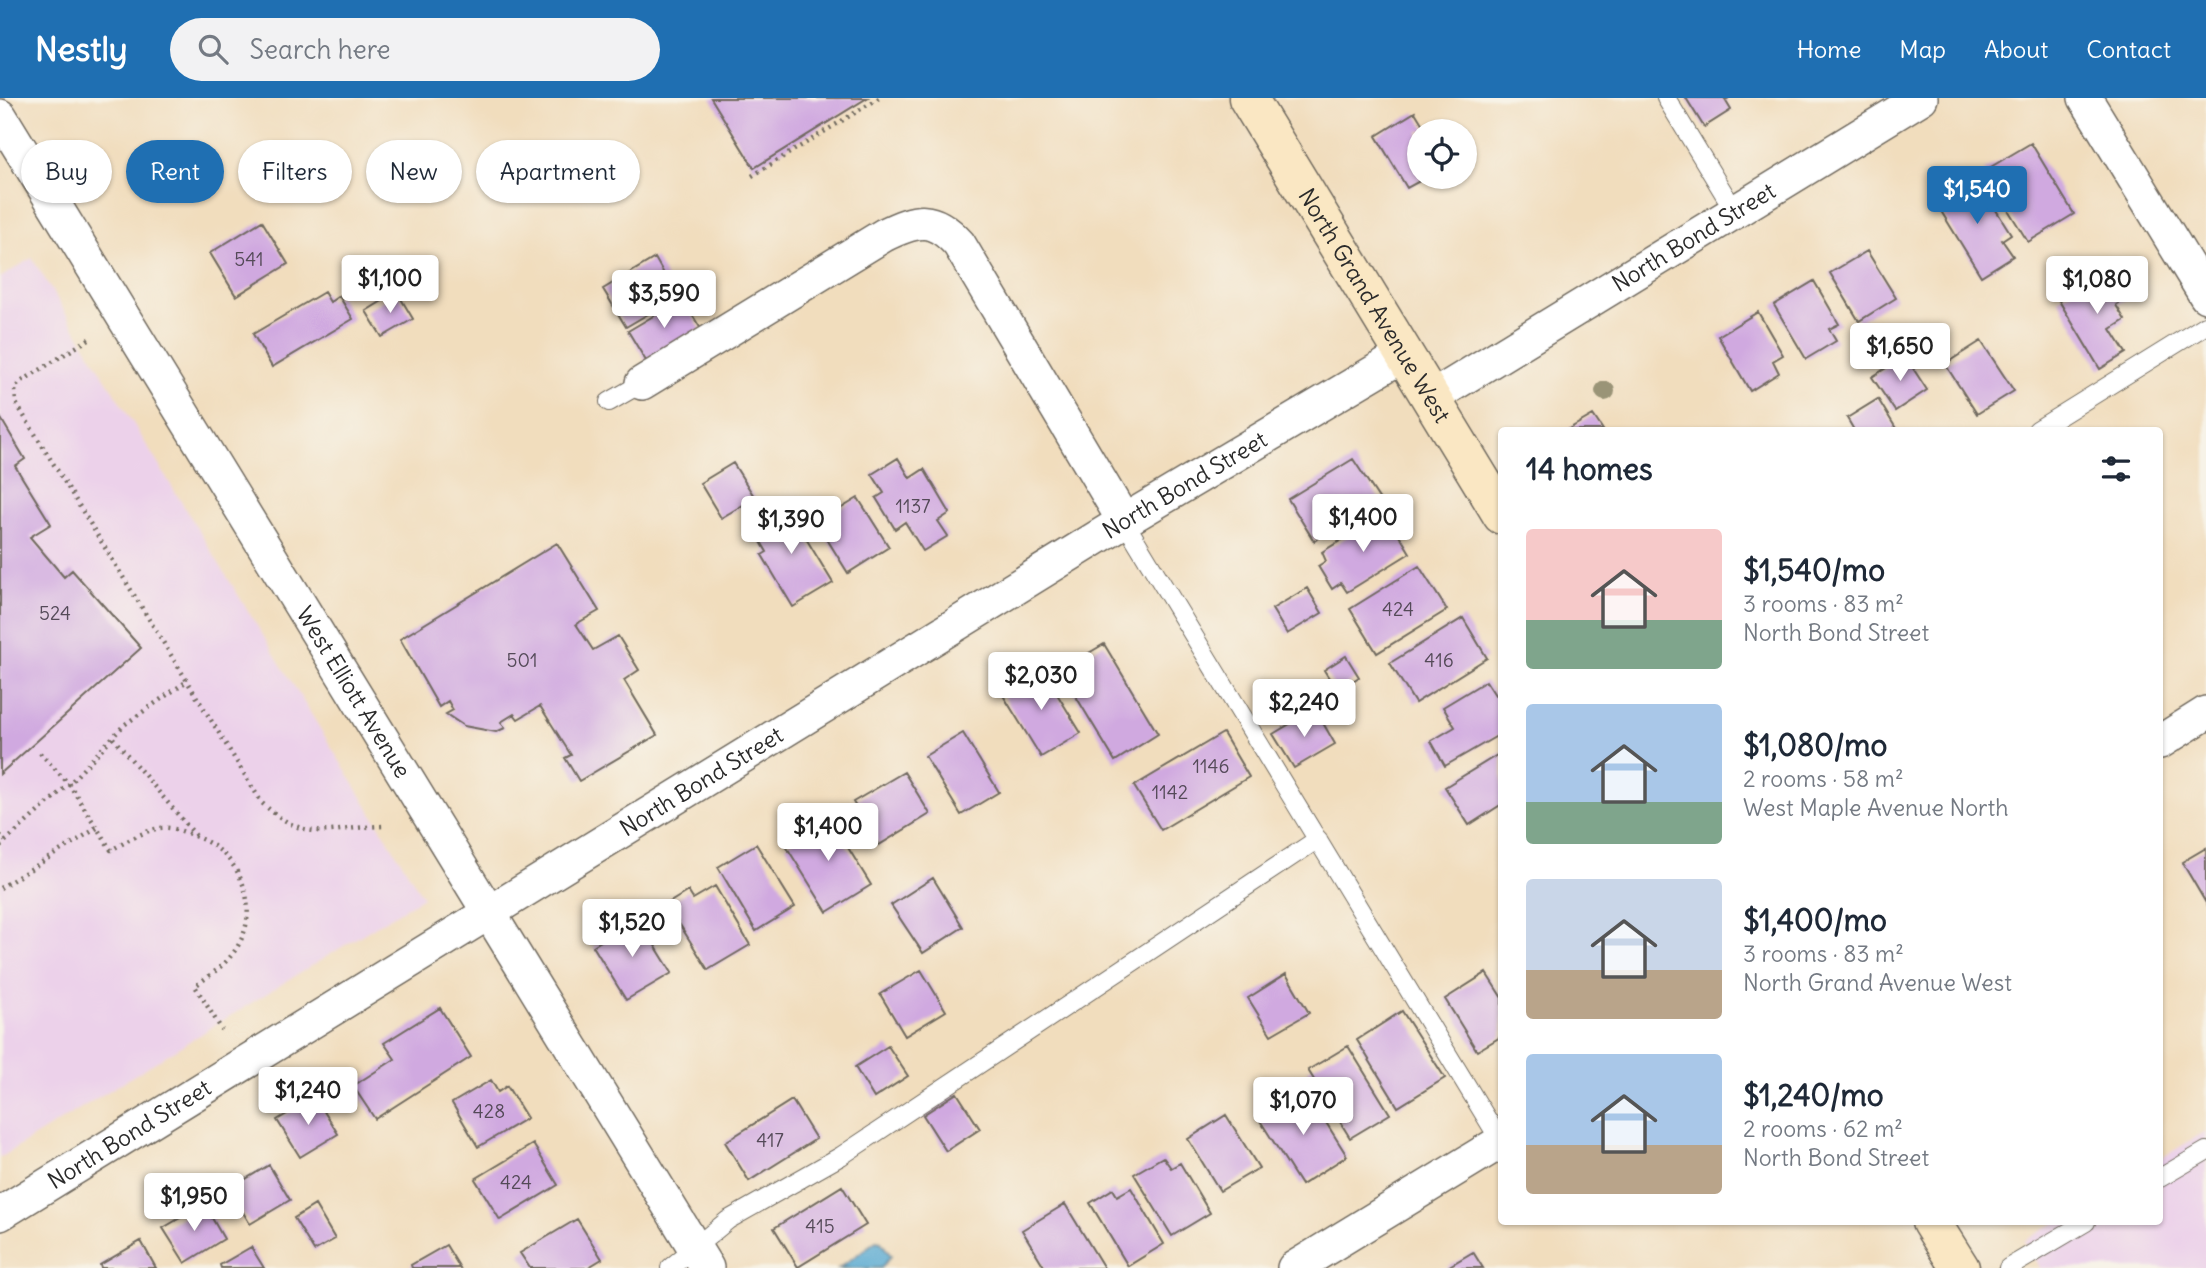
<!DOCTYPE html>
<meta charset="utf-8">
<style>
:root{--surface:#fff;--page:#f2f2f3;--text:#1f2937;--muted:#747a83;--accent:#1f6fb2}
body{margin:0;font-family:Delius,sans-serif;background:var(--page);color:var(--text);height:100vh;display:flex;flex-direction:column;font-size:26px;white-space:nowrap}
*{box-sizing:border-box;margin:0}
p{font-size:23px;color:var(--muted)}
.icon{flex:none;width:38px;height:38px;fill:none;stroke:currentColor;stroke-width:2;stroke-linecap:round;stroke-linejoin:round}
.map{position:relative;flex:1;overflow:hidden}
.side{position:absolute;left:1498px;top:329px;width:665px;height:798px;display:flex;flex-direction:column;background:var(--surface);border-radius:7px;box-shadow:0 2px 5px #0004}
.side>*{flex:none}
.banner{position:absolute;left:21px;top:42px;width:665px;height:63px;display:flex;gap:14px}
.fabs{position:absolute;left:1407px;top:21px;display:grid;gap:14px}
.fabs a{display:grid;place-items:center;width:70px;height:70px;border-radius:50%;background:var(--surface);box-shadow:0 2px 5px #0004;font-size:35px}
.price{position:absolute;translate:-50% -60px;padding:0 16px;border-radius:7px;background:#fff;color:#222;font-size:23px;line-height:46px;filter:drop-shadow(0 2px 4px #0008)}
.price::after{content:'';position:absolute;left:50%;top:42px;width:21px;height:16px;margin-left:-10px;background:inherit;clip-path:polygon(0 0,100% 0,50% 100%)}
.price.current{background:var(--accent);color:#fff}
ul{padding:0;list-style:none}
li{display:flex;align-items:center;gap:21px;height:175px;padding:0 28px}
li span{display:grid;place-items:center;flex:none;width:196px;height:140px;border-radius:7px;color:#555}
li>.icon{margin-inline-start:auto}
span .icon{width:84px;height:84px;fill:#fffc;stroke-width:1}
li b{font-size:30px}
h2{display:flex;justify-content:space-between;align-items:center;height:84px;padding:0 28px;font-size:30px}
.chip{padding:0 24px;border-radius:32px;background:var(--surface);box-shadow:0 2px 5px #0004;font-size:24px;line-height:63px}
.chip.current{background:var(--accent);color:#fff}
header{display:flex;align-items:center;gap:42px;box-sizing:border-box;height:98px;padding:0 35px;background:var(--accent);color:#fff}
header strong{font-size:33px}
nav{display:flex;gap:38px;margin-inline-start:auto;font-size:24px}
.search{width:490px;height:63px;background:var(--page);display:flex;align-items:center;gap:18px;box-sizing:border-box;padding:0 24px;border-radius:38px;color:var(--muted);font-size:26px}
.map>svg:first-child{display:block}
.built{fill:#ecd1ea}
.water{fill:#55a8d1;stroke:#406a7e;stroke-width:2}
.building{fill:#d0a9e0}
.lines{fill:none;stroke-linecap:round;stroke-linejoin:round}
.lane-casing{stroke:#70695e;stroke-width:20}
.street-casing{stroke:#70695e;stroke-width:36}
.secondary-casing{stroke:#70695e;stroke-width:41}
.path{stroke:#70695e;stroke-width:4.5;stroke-dasharray:2 5;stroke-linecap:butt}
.lane{stroke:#fff;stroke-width:18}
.street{stroke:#fff;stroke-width:33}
.secondary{stroke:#fae7c3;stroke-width:38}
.tree{fill:#9a9477}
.labels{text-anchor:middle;stroke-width:6;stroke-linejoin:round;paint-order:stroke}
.number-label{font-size:19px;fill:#544a58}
.street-label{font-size:23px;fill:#2b2b2b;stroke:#f7f3e8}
</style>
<header>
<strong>Nestly</strong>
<div class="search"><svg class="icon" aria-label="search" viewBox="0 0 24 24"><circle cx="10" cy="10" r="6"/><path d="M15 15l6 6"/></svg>Search here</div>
<nav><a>Home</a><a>Map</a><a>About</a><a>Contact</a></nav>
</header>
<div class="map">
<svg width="2206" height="1170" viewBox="0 0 2206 1170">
<rect width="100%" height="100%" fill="#f7f3e8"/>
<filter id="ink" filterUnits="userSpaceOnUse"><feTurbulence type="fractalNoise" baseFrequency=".0143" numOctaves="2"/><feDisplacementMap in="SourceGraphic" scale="14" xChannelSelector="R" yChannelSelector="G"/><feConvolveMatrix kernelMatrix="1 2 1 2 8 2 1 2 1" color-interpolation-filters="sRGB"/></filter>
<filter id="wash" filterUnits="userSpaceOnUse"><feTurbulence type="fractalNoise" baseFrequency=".00686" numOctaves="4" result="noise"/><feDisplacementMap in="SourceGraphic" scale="28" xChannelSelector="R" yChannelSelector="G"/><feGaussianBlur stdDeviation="1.57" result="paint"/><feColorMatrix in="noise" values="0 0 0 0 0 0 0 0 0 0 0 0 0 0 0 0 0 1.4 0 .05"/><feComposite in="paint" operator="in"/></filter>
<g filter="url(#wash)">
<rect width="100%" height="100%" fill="#f1ddbd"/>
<path class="built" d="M32,160L423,799L0,1060V180Z
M2206,1033V1170H2040L2024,1143L2057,1124H2160V1061Z"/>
<path class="water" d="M876,1143L881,1144L891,1158L881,1170H839Z"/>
<g id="blocks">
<path class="building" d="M711,0H867L754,70Z
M1686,0H1729L1725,2L1731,12L1704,29Z
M1415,14L1426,32L1443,22L1450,33H1419V79H1427L1407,90L1376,38Z
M2031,45L2074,116L2028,144L1984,73Z
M1976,80L2011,136L2002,142L2013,158L1981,178L1936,105Z
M262,123L288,166L236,198L210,155Z
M1867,153L1896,200L1859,223L1830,175Z
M655,160L677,199L626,229L603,191Z
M2110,170L2128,200L2116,207L2125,222L2111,231L2126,255L2100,271L2058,201Z
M1814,183L1839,226L1829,231L1836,243L1806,261L1774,207Z
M324,194L330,204L339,198L353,221L272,269L253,236Z
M397,194L413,221L382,239L366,213Z
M682,201L701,231L646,263L628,233Z
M1758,214L1783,257L1773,263L1779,275L1750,293L1718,238Z
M1981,243L2014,293L1977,316L1945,266Z
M1905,258L1927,292L1895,313L1872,279Z
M1878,301L1897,332H1854L1847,320Z
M1593,317L1603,332H1567Z
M0,319L25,361L15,368L51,426L30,439L64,479L72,472L141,550L0,676Z
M898,360L910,380L924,371L950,415L938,423L948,438L923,453L905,424L895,431L876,400L884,395L872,376Z
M1353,361L1380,402L1314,443L1288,401Z
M733,365L755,400L721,420L700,385Z
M858,400L889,449L848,475L817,425Z
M785,406L833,485L793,509L762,457L767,454L751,427Z
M1386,415L1410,455L1347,494L1341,485L1332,491L1318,468L1326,463L1322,454Z
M557,445L599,513L576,526L593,552L618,538L639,572L624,582L657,637L579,683L565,660L571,657L540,608L518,621L514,616L501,624L505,630L496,634L464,628L446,616L453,612L448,603L439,609L400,541Z
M1419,468L1447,512L1377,555L1350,511Z
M1307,490L1322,515L1287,536L1272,511Z
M1463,520L1487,560L1415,605L1390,565Z
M1104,546L1158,636L1115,663L1060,572Z
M1346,558L1359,579L1337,593L1324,572Z
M1041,570L1081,635L1041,659L1001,594Z
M1486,583L1495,597L1502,596V635L1445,668L1431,643L1455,629L1443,609Z
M1315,611L1335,646L1294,670L1273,636Z
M963,635L999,694L961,717L925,658Z
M1223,635L1249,679L1161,732L1134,688Z
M1502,654V706L1469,727L1445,689Z
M904,674L930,716L879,747L853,704Z
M826,714L871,787L827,814L786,748L801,738L798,732Z
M756,746L795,809L756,833L718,769Z
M2206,750V805L2182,764Z
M933,780L963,829L923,855L891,807Z
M715,788L750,847L708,872L667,806L688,793L693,801Z
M638,820L672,875L626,902L593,848Z
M921,872L946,913L905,938L880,896Z
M1486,875L1502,900V938L1477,953L1445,901Z
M1286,876L1309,915L1271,937L1248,900Z
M440,910L471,959L375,1021L353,988L395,961L384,945Z
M1402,913L1445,980L1398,1009L1357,942Z
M888,948L908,978L874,1000L855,969Z
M1348,948L1390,1016L1350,1040L1308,972Z
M491,982L498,994L507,988L527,1020L478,1049L452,1005Z
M1305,991L1347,1058L1301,1087L1259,1021Z
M957,995L980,1031L946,1053L923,1017Z
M315,999L338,1036L300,1059L277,1022Z
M792,1002L816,1041L749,1083L725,1044Z
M1226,1017L1259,1070L1220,1093L1188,1041Z
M533,1046L558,1087L500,1122L475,1081Z
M1163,1059L1171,1070L1180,1065L1210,1115L1172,1138L1134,1076Z
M269,1067L290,1102L250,1126L229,1091Z
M842,1088L866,1127L798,1169L774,1130Z
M1131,1090L1164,1146L1128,1168L1090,1105L1113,1091L1117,1098Z
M204,1106L224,1141L185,1165L163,1130Z
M1065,1106L1104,1170H1045L1022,1132Z
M315,1107L335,1141L314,1153L294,1120Z
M577,1121L602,1161L587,1170H530L520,1155Z
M141,1143L156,1170H101L100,1167Z
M446,1147L460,1170H412L411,1167Z
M251,1149L264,1170H221L220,1167Z
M1473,1154L1483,1170H1446Z"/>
</g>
</g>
<g filter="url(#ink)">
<use href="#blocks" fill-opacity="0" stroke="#70695e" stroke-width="2"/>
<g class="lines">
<g class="lane-casing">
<path id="lane" d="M1666,0L1734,112
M609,304L642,285
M2037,332L2206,227
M1124,423L1501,1044
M2160,1080L2206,1053
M670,1170L728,1122L841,1058L1318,741
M2008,1170L2086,1124"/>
</g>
<g class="street-casing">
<g id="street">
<path d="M2085,0L2206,198"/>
<path id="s1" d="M0,18L707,1170"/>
<path d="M642,285L884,137C917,121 933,117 959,146L1124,423"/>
<path id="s2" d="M1431,300L1921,0"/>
<path d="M2160,644L2206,615"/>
<path id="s3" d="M0,1116L1124,423L1405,256"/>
<path d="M1294,1170L1502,1043"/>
</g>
</g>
<g class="secondary-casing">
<g id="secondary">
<path id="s4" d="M1248,0L1502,417"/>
<path d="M1931,1124L1960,1170"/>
</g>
</g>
<path class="path" d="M752,78L879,0
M89,241L19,285L15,291L16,305L262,705C311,749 328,729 385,728
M113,640L197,739
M40,655L69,686L111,752C126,744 143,733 160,730C174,728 189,736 201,741C239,757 260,806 240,844C230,864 213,875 195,888L222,932
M0,737L5,743
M0,748L69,686L124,627L187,583
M0,790L97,730"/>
<use href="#lane" class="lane"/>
<use href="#street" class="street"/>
<use href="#secondary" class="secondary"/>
</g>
<circle class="tree" cx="1605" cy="293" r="10"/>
</g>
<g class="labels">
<g class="number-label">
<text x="249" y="168">541</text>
<text x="913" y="415">1137</text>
<text x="1398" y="518">424</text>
<text x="55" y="522">524</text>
<text x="522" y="569">501</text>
<text x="1439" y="569">416</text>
<text x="1211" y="675">1146</text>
<text x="1170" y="701">1142</text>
<text x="489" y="1020">428</text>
<text x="770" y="1049">417</text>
<text x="516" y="1091">424</text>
<text x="820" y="1135">415</text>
</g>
<g class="street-label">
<text dy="8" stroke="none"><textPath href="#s2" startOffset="308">North Bond Street</textPath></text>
<text dy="8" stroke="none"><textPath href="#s4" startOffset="243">North Grand Avenue West</textPath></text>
<text dy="8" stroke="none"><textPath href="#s3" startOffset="1391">North Bond Street</textPath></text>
<text dy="8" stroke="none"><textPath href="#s1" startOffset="676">West Elliott Avenue</textPath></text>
<text dy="8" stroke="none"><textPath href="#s3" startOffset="824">North Bond Street</textPath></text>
<text dy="8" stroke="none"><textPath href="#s3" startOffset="152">North Bond Street</textPath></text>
</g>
</g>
</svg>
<div class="fabs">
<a><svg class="icon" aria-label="locate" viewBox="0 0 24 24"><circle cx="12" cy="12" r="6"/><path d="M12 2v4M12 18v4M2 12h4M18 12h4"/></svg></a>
</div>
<b class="price current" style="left:1977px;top:128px">$1,540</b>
<b class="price" style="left:390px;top:217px">$1,100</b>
<b class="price" style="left:2097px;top:218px">$1,080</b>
<b class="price" style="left:664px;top:232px">$3,590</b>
<b class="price" style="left:1900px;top:285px">$1,650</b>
<b class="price" style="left:1363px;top:456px">$1,400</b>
<b class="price" style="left:791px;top:458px">$1,390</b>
<b class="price" style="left:1041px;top:614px">$2,030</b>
<b class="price" style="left:1304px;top:641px">$2,240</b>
<b class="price" style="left:828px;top:765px">$1,400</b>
<b class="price" style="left:632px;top:861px">$1,520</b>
<b class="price" style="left:308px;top:1029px">$1,240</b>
<b class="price" style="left:1303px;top:1039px">$1,070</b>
<b class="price" style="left:194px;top:1135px">$1,950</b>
<div class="banner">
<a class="chip">Buy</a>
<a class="chip current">Rent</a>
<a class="chip">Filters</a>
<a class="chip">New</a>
<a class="chip">Apartment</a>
</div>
<section class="side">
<h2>14 homes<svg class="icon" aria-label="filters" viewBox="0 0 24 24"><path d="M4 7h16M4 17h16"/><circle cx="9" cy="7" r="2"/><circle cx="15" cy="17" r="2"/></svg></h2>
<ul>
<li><span style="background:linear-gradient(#f6c9c9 65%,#7fa58c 0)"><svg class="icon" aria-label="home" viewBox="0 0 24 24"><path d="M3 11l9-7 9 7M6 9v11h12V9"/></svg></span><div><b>$1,540/mo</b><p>3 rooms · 83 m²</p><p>North Bond Street</p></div></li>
<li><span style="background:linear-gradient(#a9c7e8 70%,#7fa58c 0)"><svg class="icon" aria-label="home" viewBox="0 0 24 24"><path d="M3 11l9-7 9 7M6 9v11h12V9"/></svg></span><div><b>$1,080/mo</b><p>2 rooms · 58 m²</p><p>West Maple Avenue North</p></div></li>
<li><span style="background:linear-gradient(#c9d6e8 65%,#b9a48a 0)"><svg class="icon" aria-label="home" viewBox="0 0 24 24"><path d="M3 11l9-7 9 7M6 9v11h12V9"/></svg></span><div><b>$1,400/mo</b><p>3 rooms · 83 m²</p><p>North Grand Avenue West</p></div></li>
<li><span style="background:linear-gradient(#a9c7e8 65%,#b9a48a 0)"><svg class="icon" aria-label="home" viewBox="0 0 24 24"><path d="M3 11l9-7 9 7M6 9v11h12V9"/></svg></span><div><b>$1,240/mo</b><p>2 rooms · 62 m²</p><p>North Bond Street</p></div></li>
</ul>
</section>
</div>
